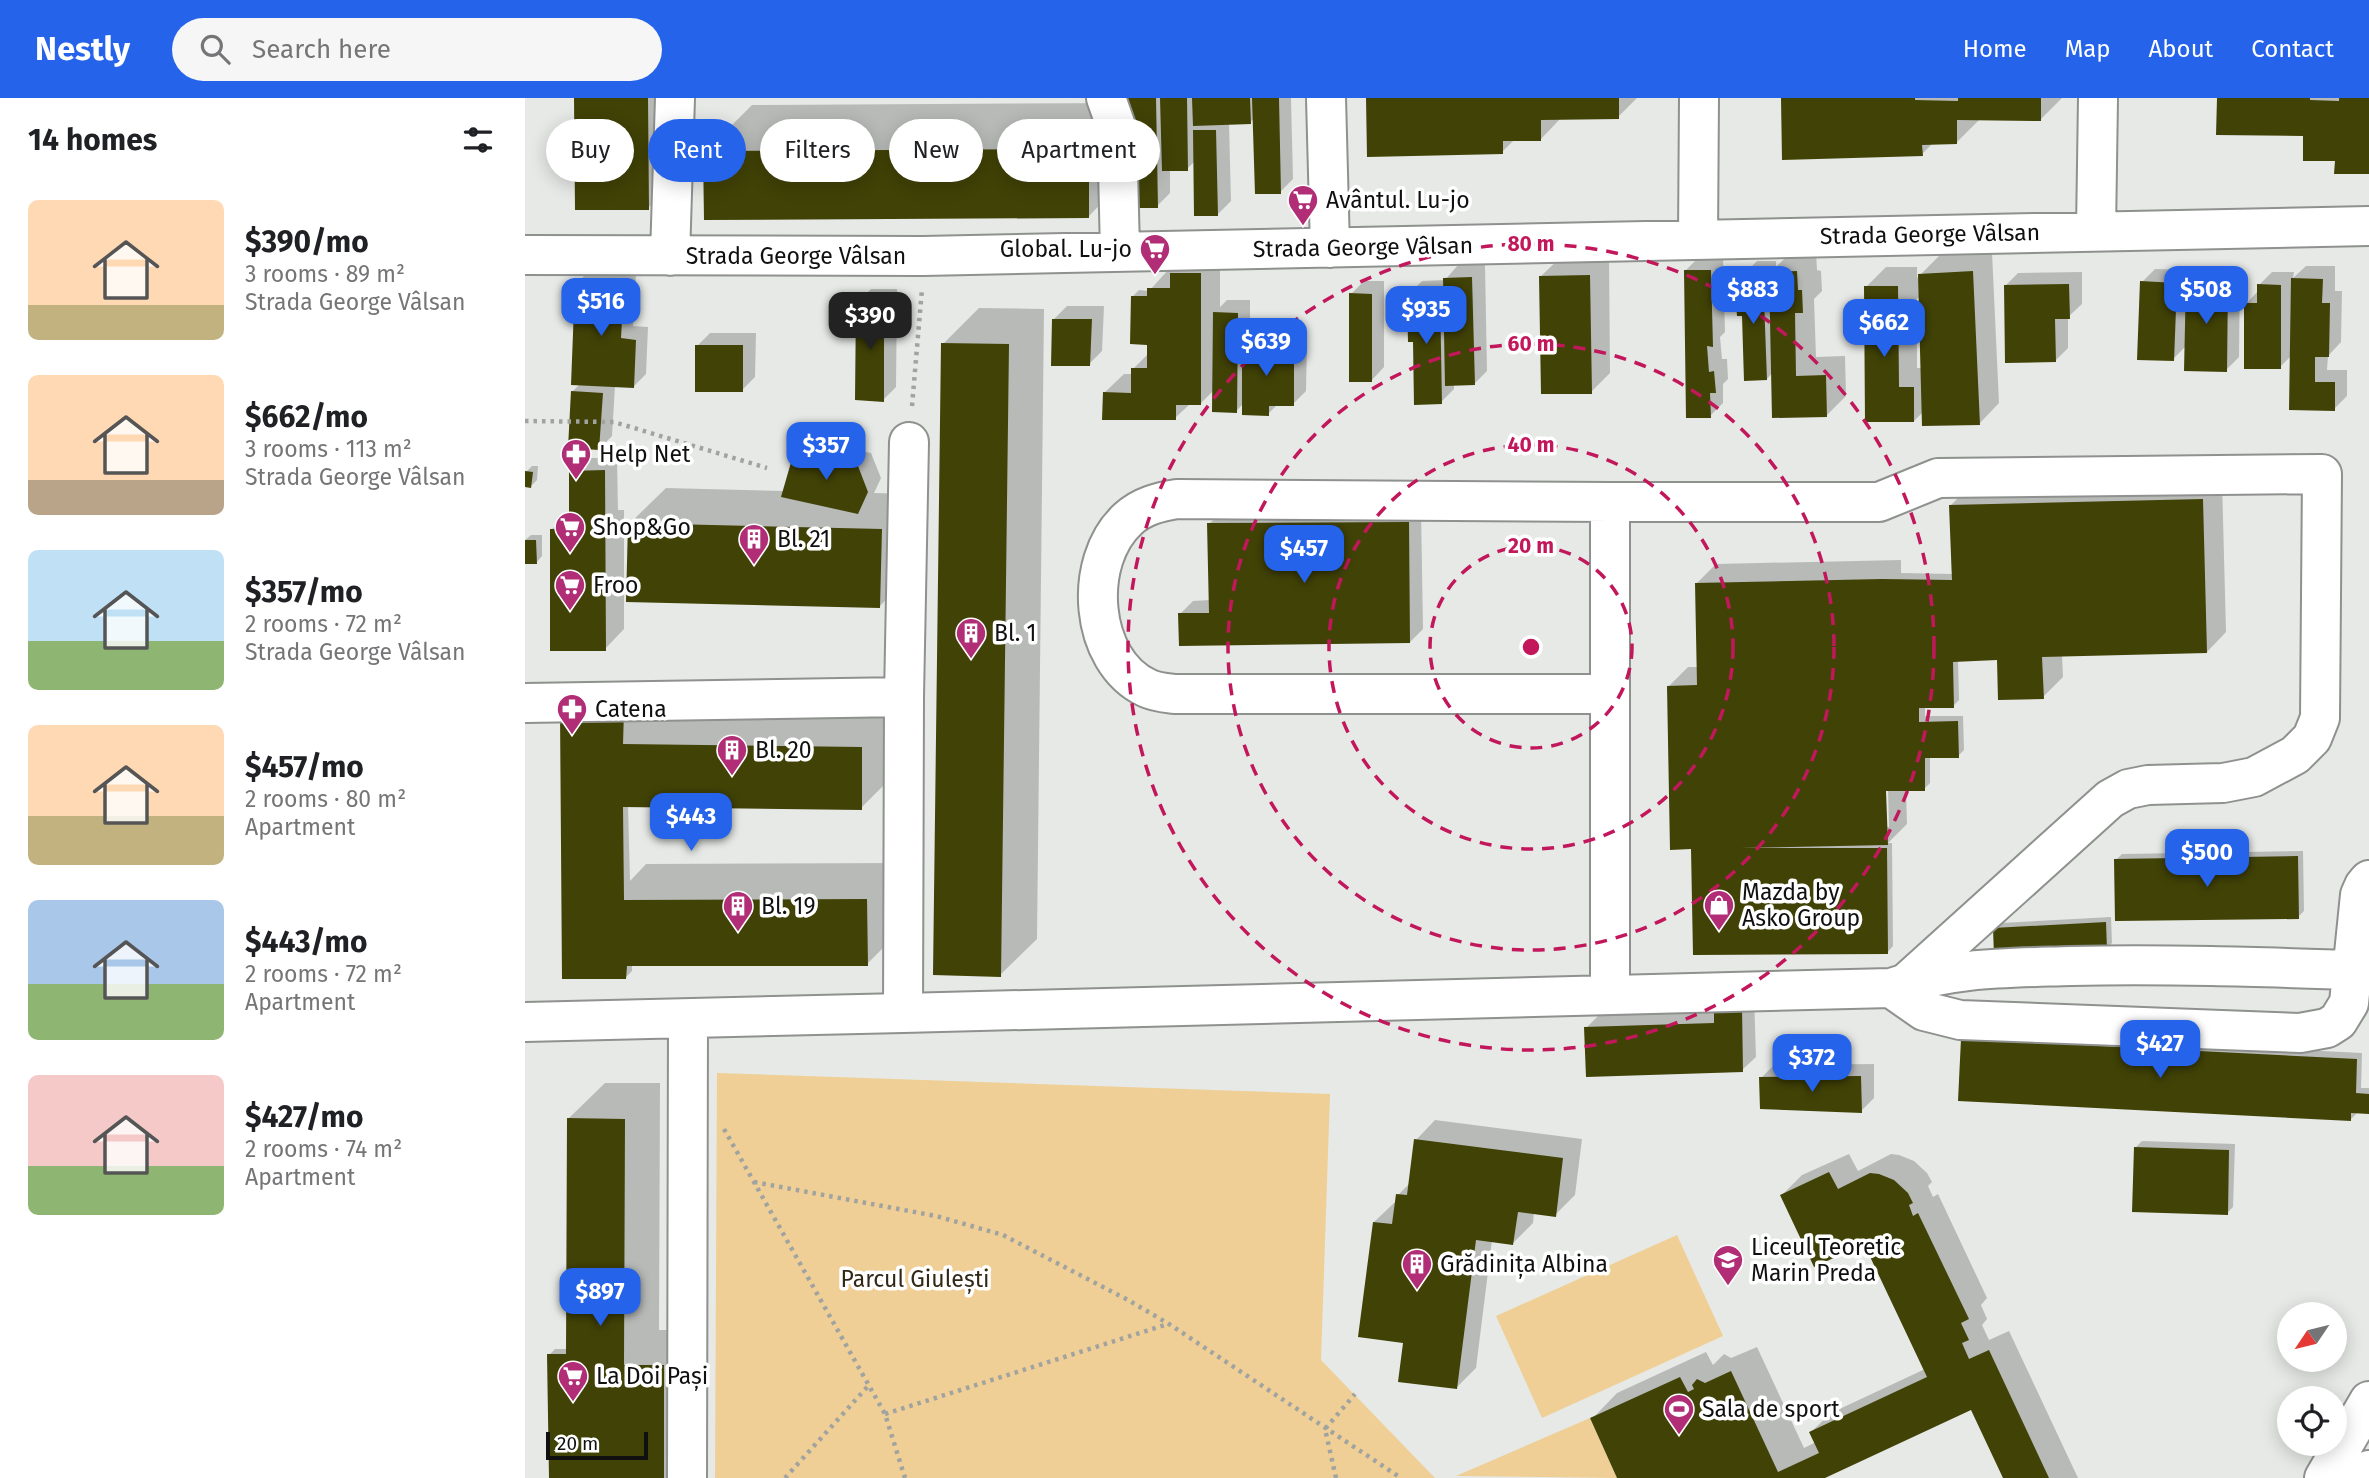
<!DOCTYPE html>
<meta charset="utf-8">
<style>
:root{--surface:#fff;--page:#f6f6f6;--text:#202124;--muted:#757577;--accent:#2563eb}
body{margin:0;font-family:"Fira Sans",sans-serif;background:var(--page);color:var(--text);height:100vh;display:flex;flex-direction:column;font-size:26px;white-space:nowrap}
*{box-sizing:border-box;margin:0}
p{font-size:23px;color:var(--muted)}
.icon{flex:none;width:38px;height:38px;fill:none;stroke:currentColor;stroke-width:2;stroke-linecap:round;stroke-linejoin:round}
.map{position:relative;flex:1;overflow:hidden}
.sheet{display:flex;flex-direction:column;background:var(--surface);width:525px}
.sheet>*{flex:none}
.banner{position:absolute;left:21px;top:21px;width:665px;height:63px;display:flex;gap:14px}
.needle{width:46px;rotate:235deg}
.buttons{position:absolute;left:1752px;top:1204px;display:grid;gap:14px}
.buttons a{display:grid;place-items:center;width:70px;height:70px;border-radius:50%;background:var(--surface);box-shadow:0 4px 18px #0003;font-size:35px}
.scale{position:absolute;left:21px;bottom:18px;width:102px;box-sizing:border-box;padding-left:7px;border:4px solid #0f100f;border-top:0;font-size:19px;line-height:24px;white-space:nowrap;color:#0f100f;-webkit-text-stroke:5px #fff;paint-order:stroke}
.price{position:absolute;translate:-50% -60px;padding:0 16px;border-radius:14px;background:var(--accent);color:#fff;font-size:23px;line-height:46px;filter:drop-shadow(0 2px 4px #0008)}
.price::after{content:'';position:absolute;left:50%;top:42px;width:21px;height:16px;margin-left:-10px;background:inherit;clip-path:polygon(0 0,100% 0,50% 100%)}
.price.selected{background:#222;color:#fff}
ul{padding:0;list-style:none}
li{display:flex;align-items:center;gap:21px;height:175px;padding:0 28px}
li span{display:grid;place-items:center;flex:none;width:196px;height:140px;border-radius:10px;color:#555}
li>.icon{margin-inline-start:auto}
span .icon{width:84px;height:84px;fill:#fffc;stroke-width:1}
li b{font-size:30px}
h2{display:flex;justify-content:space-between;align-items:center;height:84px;padding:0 28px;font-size:30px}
.pill{padding:0 24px;border-radius:32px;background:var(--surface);box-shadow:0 4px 18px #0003;font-size:24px;line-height:63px}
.pill.selected{background:var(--accent);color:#fff}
header{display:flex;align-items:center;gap:42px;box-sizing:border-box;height:98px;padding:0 35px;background:var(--accent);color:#fff}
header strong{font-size:33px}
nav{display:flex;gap:38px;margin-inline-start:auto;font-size:24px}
.search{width:490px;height:63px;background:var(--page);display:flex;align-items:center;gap:18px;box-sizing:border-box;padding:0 24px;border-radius:38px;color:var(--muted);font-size:26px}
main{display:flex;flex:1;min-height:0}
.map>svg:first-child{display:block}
.green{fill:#efcf95}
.shadow{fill:#0003;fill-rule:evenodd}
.building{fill:#414206}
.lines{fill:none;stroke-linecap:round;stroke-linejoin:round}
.minor-casing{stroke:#8e918e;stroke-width:42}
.path{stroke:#a0a3a0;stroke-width:4.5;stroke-dasharray:3.5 5;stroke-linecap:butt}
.minor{stroke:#fff;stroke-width:38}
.ring{fill:none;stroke:#c2185b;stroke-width:3.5;stroke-dasharray:12 9}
.labels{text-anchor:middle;stroke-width:7;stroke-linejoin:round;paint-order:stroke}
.poi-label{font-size:23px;fill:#0f100f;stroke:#fff;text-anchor:start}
.street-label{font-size:23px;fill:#0f100f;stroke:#fff}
.park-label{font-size:23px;fill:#322817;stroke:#fff}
.centre{fill:#c2185b;stroke:#fff;stroke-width:3.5}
.ring-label{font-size:21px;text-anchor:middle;font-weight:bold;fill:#c2185b;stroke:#fff;stroke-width:7;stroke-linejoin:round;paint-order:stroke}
</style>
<header>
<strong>Nestly</strong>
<div class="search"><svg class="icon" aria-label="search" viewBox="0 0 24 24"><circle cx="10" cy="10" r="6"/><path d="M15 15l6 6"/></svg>Search here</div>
<nav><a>Home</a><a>Map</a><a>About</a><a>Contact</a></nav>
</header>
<main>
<section class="sheet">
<h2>14 homes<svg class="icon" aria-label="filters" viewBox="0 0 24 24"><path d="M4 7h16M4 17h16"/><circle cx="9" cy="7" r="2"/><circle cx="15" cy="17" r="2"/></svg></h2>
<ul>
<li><span style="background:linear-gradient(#ffd9b3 75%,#c2b280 0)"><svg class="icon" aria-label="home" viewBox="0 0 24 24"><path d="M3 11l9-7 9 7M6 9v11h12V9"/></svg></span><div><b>$390/mo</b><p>3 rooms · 89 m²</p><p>Strada George Vâlsan</p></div></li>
<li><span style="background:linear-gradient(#ffd9b3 75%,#b9a48a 0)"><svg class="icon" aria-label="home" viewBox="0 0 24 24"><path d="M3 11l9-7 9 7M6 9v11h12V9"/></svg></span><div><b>$662/mo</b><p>3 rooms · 113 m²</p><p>Strada George Vâlsan</p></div></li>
<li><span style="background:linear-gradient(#bfe0f5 65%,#8fb573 0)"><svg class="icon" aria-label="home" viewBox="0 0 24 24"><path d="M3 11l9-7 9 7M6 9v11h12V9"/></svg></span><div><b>$357/mo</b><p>2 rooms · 72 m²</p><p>Strada George Vâlsan</p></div></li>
<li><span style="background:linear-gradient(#ffd9b3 65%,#c2b280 0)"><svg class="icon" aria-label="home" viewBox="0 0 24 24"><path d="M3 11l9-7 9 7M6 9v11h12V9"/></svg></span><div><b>$457/mo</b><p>2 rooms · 80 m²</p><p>Apartment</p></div></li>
<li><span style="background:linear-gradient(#a9c7e8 60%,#8fb573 0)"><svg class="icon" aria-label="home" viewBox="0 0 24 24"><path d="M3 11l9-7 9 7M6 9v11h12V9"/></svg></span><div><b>$443/mo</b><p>2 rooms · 72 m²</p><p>Apartment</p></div></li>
<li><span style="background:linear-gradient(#f6c9c9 65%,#8fb573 0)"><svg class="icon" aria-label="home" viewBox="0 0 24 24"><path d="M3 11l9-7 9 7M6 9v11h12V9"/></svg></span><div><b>$427/mo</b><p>2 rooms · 74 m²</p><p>Apartment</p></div></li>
</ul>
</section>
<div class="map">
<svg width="1844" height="1380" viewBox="0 0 1844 1380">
<rect width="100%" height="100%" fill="#e6e9e6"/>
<path class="green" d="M192,975L805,996L796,1262L910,1380H190Z
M1152,1137L1198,1238L1017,1320L971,1218Z
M1065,1320L1092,1380L931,1378Z"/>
<path class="shadow" d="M51,0H170V63L123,110Z
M605,0H766L768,81L755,94L730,20L725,24L704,25L706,103L693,116L670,63L662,71H645V95L632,108L605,76L564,118L180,54L227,7L605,5Z
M843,0H1112L1093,19L1036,20L1016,41H990L977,54Z
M1258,0H1537L1515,22L1455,21L1431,45H1408L1397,56Z
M1693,0H1844V74L1811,62L1780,37Z
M1291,154L1292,172L1296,173L1297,193L1289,201L1291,259L1320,258L1321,298L1302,317L1248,274L1242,281L1212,192L1219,185V176L1232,163H1251V169L1265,155Z
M1467,154L1474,305L1455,325L1399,313L1389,323L1342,322L1341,189L1361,169H1392V180L1415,157ZM1392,200H1396L1397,270H1392Z
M695,156V209L702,202H725V238L732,231L765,232V245H782L781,293L768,306H753L743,316L718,306L711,313L689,292L675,306H665L650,320L579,295L599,276H608V271L624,255V242L607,199L614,192L624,193L644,171Z
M1084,158L1085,275L1066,294L1016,178L1036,159Z
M1174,159H1198L1200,234L1195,239L1197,261H1202L1203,281L1198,286V305L1185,318L1161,172Z
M933,167H960L962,273L949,286H929V291L916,304L890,242L884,196L897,183L920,182Z
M1781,168H1810V193H1817L1816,244L1803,258L1802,272H1822V298L1809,311L1767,257L1755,269L1721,206L1734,192V187L1747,174H1769L1768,180Z
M1676,170L1715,171L1714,259L1701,272L1661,248L1648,261L1617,184L1630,171L1665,172L1664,181Z
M65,172L111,174L108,228L123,229L121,276L108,289L90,288L87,338L74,351L48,293L56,285L52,185Z
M1557,174V206L1543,219V250L1530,263L1480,188L1493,175Z
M839,183H859V269L846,283L826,196Z
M346,191H372L371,289L358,302L333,204Z
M542,208H579L577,253L564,266L528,222Z
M454,210L519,211L512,841L475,877L418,246Z
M185,235H231L230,279L217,292L172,248Z
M312,339L330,344L336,353L346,355L356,380L349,395L392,396L390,472L354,509L104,426L141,390L259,393L270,355L283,342L302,348Z
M59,360H92L93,412H99V531L80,551L26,432L46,413V373Z
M7,368H13L12,382L6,388H0L1,374Z
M1697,382L1701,534L1682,554L1537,557L1538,579L1518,599L1474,561L1433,562L1434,602L1428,608H1400V618H1438L1439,652L1433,658H1405V685L1399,691L1381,692L1382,726L1363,745H1367L1368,848L1362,855L1168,752L1143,589L1163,569H1173L1172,485L1191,466L1376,462V475L1427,476L1425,408L1445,388ZM1360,692H1363L1364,729H1360Z
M896,411L898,531L885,544L655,516L668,503L685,502L684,426L697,413Z
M6,437H17V458L11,465H0V442Z
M37,613H373L372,674L336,710L103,708L105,783L121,766L378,765V830L342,866L107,867V873L101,879Z
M1778,753L1779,813L1773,819L1591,762L1597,756Z
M1586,819L1587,845L1581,851L1470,831L1476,825Z
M1229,897L1231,959L1217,972L1061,930L1074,917L1191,913Z
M1444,935L1837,955L1836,990H1844V1014L1832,1015L1826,1021L1437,941Z
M1349,966V1000L1336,1013L1236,980L1249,967Z
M80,985H135L134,1232H174L156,1380H25L24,1257L30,1251H42L43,1021Z
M910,1022L1057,1041L1050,1097L1030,1117L1009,1114L1008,1125L988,1145L967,1142L951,1270L932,1289L880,1244L849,1124L869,1105H872L873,1097L885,1085L891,1042Z
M1617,1043L1710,1046L1708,1109L1702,1115L1610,1050Z
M1324,1056L1333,1073L1366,1056L1374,1057L1389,1063L1402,1075L1407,1084L1403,1088L1408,1099L1413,1096L1462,1200L1456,1207L1462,1221L1457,1227L1464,1242L1484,1233L1553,1380H1480L1447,1309L1296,1380H1094L1067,1321L1092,1295L1181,1254L1188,1267L1199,1256L1206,1260L1232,1249L1279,1350L1291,1344L1286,1334L1306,1315L1400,1271L1340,1144L1257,1097L1277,1077Z"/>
<path class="building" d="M49,0H123L124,112H50Z
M603,0H631L633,110H604Z
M635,0H662L663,73H637Z
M667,0H725L726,26L668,28Z
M727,0H754L756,96H730Z
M841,0H1094V21L1016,22V43H978V56L842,59Z
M1256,0H1390V2L1433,3V0H1516V23L1432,22V46L1397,47L1398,58L1257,62Z
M1692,0H1785V2L1814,3V0H1844V76H1809L1810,63H1778V38L1691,37Z
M668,32H691L693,118H669Z
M564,51V120L179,122L178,53Z
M1159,172H1186L1188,249L1182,248L1184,274L1189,273L1191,295H1185L1186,320H1161Z
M1272,173L1273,192H1277L1278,215H1270L1271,278L1301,277L1302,319L1247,320L1244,174Z
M1448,173L1455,327L1397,328L1393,176Z
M645,175H676V307H651V322H577L578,294L606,295V270H622V247L605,246L606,198H622V190H645Z
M1238,175L1242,282L1219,283L1217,218H1212L1210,191H1217V176Z
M1065,177L1067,296H1016L1014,178Z
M947,179L950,287L920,288L918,180Z
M1766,180L1798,181L1797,205H1805L1804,259H1790V284H1810V313L1764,312Z
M1661,182L1703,183L1702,274L1659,273Z
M1615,183L1652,185L1649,263L1612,262Z
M50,184L99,187L96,240L111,242L109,290L46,287Z
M1544,186L1545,221H1530L1531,264L1480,265L1479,187Z
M1732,186L1756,187V271H1719V205H1732Z
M1339,188H1373L1374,289H1389V324H1340Z
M915,194L917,306L889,307L888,244H883L882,195Z
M824,195L847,196V284H824Z
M359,203V304L330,302L331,204Z
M688,214L713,215L712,315L687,314Z
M527,221H567L565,268H526Z
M717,243L752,244V257L769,258V308H744V318L717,317Z
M416,245L484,246L476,879L408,877Z
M170,247H218V294H170Z
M46,293L78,295L74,352L43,350Z
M298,351L316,356L323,366L333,368L343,394L333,416L256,399L269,354L288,360Z
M80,372L81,553H25V431H44V373Z
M0,373L8,374L6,390L0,389Z
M1678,401L1682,555L1517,559L1519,601L1473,602L1472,562L1428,564L1429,610H1394V624L1433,623L1434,660H1400V693H1361L1363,747L1215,750H1362L1363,856L1168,857L1166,751L1145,752L1142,588L1172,587L1170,485L1357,481L1427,482L1424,407Z
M884,424L885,545L654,548L653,515H684L682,425Z
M103,425L357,431L355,510L101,504Z
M0,442H11L12,466H0Z
M35,613H99L98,646L337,649V712L98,709L99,802L342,801L343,868H102L101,881H37Z
M1773,758L1774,821L1590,823L1589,761Z
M1581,824L1582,852L1469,858L1468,830Z
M1217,909L1218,974L1061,979L1059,929L1189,925V910Z
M1436,941L1832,961L1831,995L1844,996V1016L1826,1015V1023L1433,1003Z
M1336,978L1337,1015L1235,1011L1234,979Z
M42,1020L100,1021L99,1267H139V1380H24L22,1256H41Z
M889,1041L1038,1060L1031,1119L993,1114L988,1147L951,1142L932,1291L873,1284L878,1245L833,1239L848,1124L867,1126L871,1096L882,1097Z
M1609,1049L1704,1052L1703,1117L1607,1114Z
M1304,1074L1313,1091L1345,1075L1354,1076L1369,1082L1383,1095L1388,1105L1384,1107L1388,1118L1393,1115L1444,1221L1436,1225L1444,1242L1437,1245L1444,1261L1464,1252L1524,1380H1478L1446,1312L1300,1380H1092L1065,1320L1155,1279L1163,1294L1169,1291L1167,1287L1172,1281L1180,1285L1206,1273L1253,1374L1294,1355L1284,1334L1402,1279L1339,1146L1289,1169L1255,1097Z"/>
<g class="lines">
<g class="minor-casing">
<path id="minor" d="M581,0L592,31L595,153
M801,0L805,150
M1571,133L1573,0
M1173,141L1174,0
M0,157L398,158L1844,128
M145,158L150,0
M1085,404L652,401C634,404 617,408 603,421C557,463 564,563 622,590C630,594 641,595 649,596H1085
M0,605L379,599
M1366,890L1399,913L1435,922L1775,935L1802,930L1813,923L1824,905L1835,797L1839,788L1844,782
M1085,897V404H1354L1413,380L1797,376L1795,620L1787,640L1770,657L1729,679L1698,685L1623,687L1603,691L1585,701L1381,885
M378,915L1366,890C1426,869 1483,870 1546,868C1640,866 1734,869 1829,872
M0,924L378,915L379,599L384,344
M162,1380L163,921
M1799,1380L1844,1303
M1823,1380L1844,1372"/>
</g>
<path class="path" d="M387,308L397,191
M0,323L89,324L242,370
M199,1031L360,1316L380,1380
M229,1084L411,1118L478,1137L603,1202L644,1226L876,1380
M360,1316L643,1226
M260,1380L344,1287
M811,1380L800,1331L830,1296"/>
<use href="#minor" class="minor"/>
</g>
<g class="ring">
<circle cx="1006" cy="549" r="101"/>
<circle cx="1006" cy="549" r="202"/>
<circle cx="1006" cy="549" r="303"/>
<circle cx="1006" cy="549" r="403"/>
</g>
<defs>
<g id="supermarket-pin" transform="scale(1.575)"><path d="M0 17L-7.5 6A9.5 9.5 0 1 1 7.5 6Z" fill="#b12d75" stroke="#fff"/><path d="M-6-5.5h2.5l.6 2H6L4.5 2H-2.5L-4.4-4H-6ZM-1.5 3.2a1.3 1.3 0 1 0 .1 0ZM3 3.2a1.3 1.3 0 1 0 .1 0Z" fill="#fff"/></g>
<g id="pharmacy-pin" transform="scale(1.575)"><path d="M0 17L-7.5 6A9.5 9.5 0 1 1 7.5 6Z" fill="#b12d75" stroke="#fff"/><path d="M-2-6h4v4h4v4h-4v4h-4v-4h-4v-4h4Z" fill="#fff"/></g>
<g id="building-pin" transform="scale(1.575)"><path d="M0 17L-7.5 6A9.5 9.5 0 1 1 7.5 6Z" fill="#b12d75" stroke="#fff"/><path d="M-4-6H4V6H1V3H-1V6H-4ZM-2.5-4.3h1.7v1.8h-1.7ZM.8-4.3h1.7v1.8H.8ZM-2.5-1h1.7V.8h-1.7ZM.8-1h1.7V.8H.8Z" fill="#fff"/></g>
<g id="shop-pin" transform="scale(1.575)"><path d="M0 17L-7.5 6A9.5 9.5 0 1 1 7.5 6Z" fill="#b12d75" stroke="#fff"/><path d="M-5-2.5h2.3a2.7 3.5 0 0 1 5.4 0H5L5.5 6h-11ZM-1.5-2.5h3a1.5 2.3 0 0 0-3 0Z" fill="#fff"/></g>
<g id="school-pin" transform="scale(1.575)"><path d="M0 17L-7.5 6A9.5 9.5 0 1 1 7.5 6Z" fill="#b12d75" stroke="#fff"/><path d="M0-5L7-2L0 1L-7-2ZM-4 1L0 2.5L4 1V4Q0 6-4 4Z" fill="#fff"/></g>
<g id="stadium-pin" transform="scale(1.575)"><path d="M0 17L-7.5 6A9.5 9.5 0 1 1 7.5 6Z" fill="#b12d75" stroke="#fff"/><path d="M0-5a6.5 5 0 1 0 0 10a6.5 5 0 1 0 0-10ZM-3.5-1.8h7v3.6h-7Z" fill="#fff"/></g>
</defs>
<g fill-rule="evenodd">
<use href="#supermarket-pin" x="778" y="102"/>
<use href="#supermarket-pin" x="630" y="151"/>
<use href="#pharmacy-pin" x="51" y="356"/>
<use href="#supermarket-pin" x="45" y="429"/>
<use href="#building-pin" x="229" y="441"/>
<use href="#supermarket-pin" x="45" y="487"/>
<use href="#building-pin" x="446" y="535"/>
<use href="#pharmacy-pin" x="47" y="611"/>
<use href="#building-pin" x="207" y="652"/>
<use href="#shop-pin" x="1194" y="807"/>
<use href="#building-pin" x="213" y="808"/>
<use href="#school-pin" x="1203" y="1162"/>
<use href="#building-pin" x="892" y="1166"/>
<use href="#supermarket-pin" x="48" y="1278"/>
<use href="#stadium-pin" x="1154" y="1311"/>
</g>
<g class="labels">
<g class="poi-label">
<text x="801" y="110">Avântul. Lu-jo</text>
<text x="607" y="159" text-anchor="end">Global. Lu-jo</text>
<text x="74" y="364">Help Net</text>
<text x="68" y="437">Shop&amp;Go</text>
<text x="252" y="449">Bl. 21</text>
<text x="68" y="495">Froo</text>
<text x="469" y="543">Bl. 1</text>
<text x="70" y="619">Catena</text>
<text x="230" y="660">Bl. 20</text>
<text x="1217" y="802">Mazda by<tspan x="1217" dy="26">Asko Group</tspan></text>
<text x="236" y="816">Bl. 19</text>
<text x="1226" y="1157">Liceul Teoretic<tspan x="1226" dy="26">Marin Preda</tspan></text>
<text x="915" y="1174">Grădinița Albina</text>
<text x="71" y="1286">La Doi Pași</text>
<text x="1177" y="1319">Sala de sport</text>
</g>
<g class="street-label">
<text transform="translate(1405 136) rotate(-1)" y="8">Strada George Vâlsan</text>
<text transform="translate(838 149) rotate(-1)" y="8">Strada George Vâlsan</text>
<text x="271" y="166">Strada George Vâlsan</text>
</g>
<g class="park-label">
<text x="390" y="1189">Parcul Giulești</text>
</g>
</g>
<circle cx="1006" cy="549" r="10" class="centre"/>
<g class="ring-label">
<text x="1006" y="153">80 m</text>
<text x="1006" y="253">60 m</text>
<text x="1006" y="354">40 m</text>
<text x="1006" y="455">20 m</text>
</g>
</svg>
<div class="buttons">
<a><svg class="needle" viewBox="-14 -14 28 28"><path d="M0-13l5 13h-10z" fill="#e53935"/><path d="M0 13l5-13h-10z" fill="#757577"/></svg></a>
<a><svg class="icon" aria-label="locate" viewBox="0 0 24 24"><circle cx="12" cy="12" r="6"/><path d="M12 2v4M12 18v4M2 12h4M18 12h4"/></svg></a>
</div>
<div class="scale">20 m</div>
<b class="price" style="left:1228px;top:228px">$883</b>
<b class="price" style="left:1681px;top:228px">$508</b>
<b class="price" style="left:76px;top:240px">$516</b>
<b class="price" style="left:901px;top:248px">$935</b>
<b class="price selected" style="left:345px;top:254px">$390</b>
<b class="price" style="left:1359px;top:261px">$662</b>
<b class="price" style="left:741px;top:280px">$639</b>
<b class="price" style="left:301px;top:384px">$357</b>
<b class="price" style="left:779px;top:487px">$457</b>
<b class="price" style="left:166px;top:755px">$443</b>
<b class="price" style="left:1682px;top:791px">$500</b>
<b class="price" style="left:1635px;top:982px">$427</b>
<b class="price" style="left:1287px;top:996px">$372</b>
<b class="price" style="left:75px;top:1230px">$897</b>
<div class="banner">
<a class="pill">Buy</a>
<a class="pill selected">Rent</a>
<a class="pill">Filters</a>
<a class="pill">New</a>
<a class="pill">Apartment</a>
</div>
</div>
</main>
